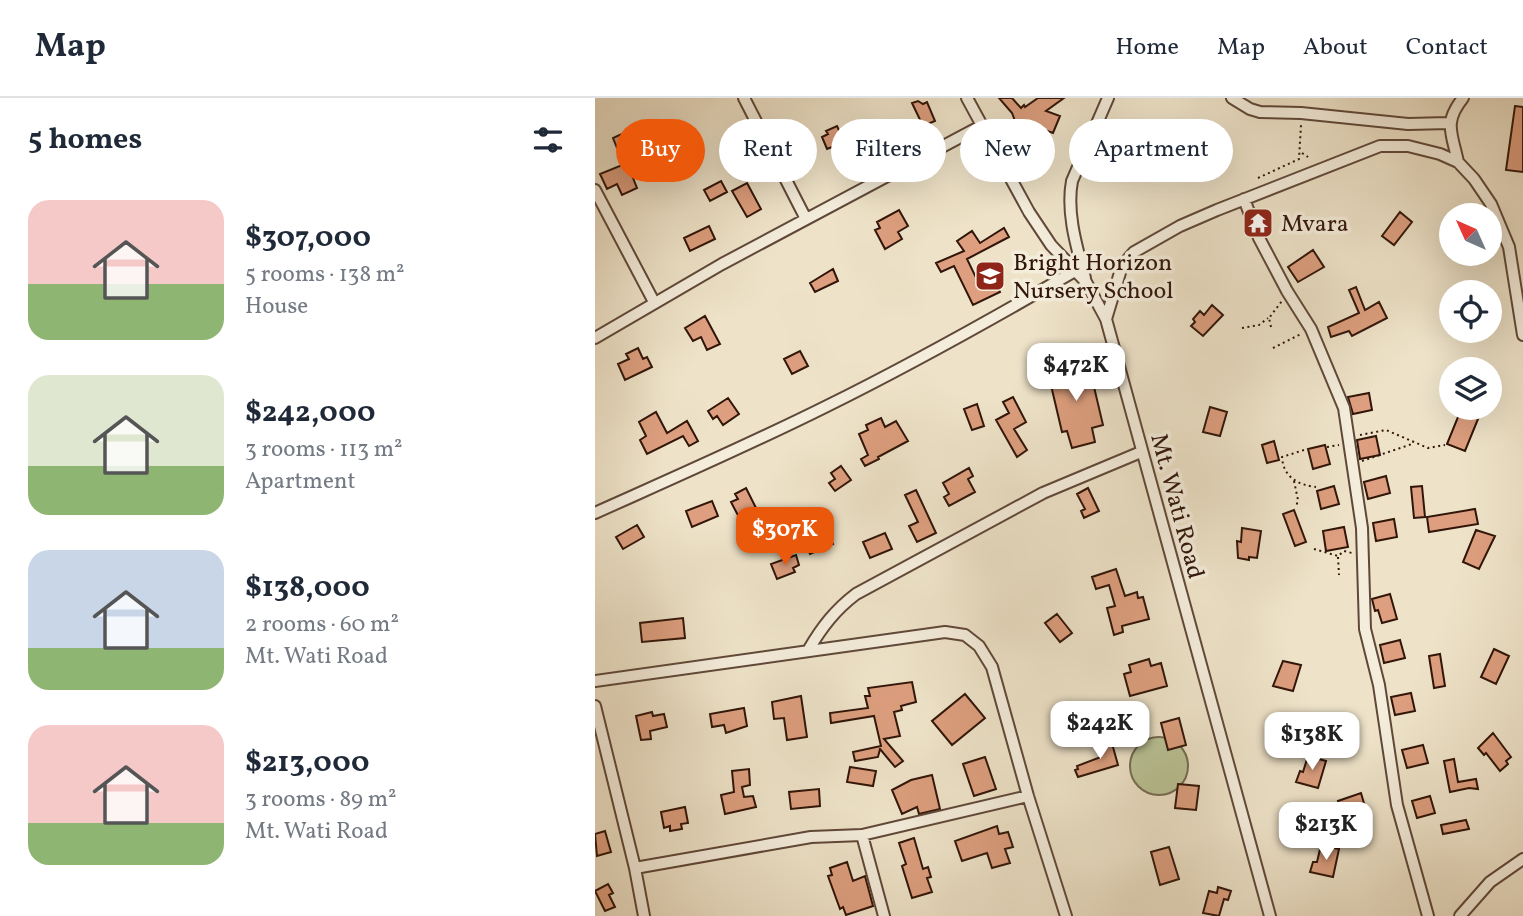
<!DOCTYPE html>
<meta charset="utf-8">
<style>
:root{--surface:#fff;--page:#f6f6f7;--text:#1f2937;--muted:#747a83;--line:#e0e1e3;--accent:#ea580c}
body{margin:0;font-family:Vollkorn,serif;background:var(--page);color:var(--text);height:100vh;display:flex;flex-direction:column;font-size:26px;white-space:nowrap}
*{box-sizing:border-box;margin:0}
p{font-size:23px;color:var(--muted)}
.icon{flex:none;width:38px;height:38px;fill:none;stroke:currentColor;stroke-width:2;stroke-linecap:round;stroke-linejoin:round}
.map{position:relative;flex:1;overflow:hidden}
.drawer{display:flex;flex-direction:column;background:var(--surface);width:595px}
.drawer>*{flex:none}
.banner{position:absolute;left:21px;top:21px;width:665px;height:63px;display:flex;gap:14px}
.needle{width:46px;rotate:315deg}
.fabs{position:absolute;left:844px;top:105px;display:grid;gap:14px}
.fabs a{display:grid;place-items:center;width:63px;height:63px;border-radius:50%;background:var(--surface);box-shadow:0 7px 28px #0002;font-size:35px}
.price{position:absolute;translate:-50% -60px;padding:0 16px;border-radius:14px;background:#fff;color:#222;font-size:23px;line-height:46px;filter:drop-shadow(0 2px 4px #0008)}
.price::after{content:'';position:absolute;left:50%;top:42px;width:21px;height:16px;margin-left:-10px;background:inherit;clip-path:polygon(0 0,100% 0,50% 100%)}
.price.active{background:var(--accent);color:#fff}
ul{padding:0;list-style:none}
li{display:flex;align-items:center;gap:21px;height:175px;padding:0 28px}
li span{display:grid;place-items:center;flex:none;width:196px;height:140px;border-radius:21px;color:#555}
li>.icon{margin-inline-start:auto}
span .icon{width:84px;height:84px;fill:#fffc;stroke-width:1}
li b{font-size:30px}
h2{display:flex;justify-content:space-between;align-items:center;height:84px;padding:0 28px;font-size:30px}
.pill{padding:0 24px;border-radius:32px;background:var(--surface);box-shadow:0 7px 28px #0002;font-size:24px;line-height:63px}
.pill.active{background:var(--accent);color:#fff}
header{display:flex;align-items:center;gap:42px;box-sizing:border-box;height:98px;padding:0 35px;background:var(--surface);border-bottom:2px solid var(--line)}
header strong{font-size:33px}
nav{display:flex;gap:38px;margin-inline-start:auto;font-size:24px}
main{display:flex;flex:1;min-height:0}
.map>svg:first-child{display:block}
.green{fill:#b9c396;stroke:#756c50;stroke-width:2}
.building{fill:#dd9f7f;stroke:#311509;stroke-width:2}
.lines{fill:none;stroke-linecap:round;stroke-linejoin:round}
.minor-casing{stroke:#604839;stroke-width:14}
.path{stroke:#311509;stroke-width:2;stroke-dasharray:2 3.5;stroke-linecap:butt}
.minor{stroke:#f4eddc;stroke-width:10}
.labels{text-anchor:middle;stroke-width:7;stroke-linejoin:round;paint-order:stroke}
.poi-label{font-size:24px;fill:#311509;stroke:#f4eddc;text-anchor:start}
.street-label{font-size:24px;fill:#311509;stroke:#f4eddc}
</style>
<header>
<strong>Map</strong>
<nav><a>Home</a><a>Map</a><a>About</a><a>Contact</a></nav>
</header>
<main>
<section class="drawer">
<h2>5 homes<svg class="icon" aria-label="filters" viewBox="0 0 24 24"><path d="M4 7h16M4 17h16"/><circle cx="9" cy="7" r="2"/><circle cx="15" cy="17" r="2"/></svg></h2>
<ul>
<li><span style="background:linear-gradient(#f6c9c9 60%,#8fb573 0)"><svg class="icon" aria-label="home" viewBox="0 0 24 24"><path d="M3 11l9-7 9 7M6 9v11h12V9"/></svg></span><div><b>$307,000</b><p>5 rooms · 138 m²</p><p>House</p></div></li>
<li><span style="background:linear-gradient(#dfe7d0 65%,#8fb573 0)"><svg class="icon" aria-label="home" viewBox="0 0 24 24"><path d="M3 11l9-7 9 7M6 9v11h12V9"/></svg></span><div><b>$242,000</b><p>3 rooms · 113 m²</p><p>Apartment</p></div></li>
<li><span style="background:linear-gradient(#c9d6e8 70%,#8fb573 0)"><svg class="icon" aria-label="home" viewBox="0 0 24 24"><path d="M3 11l9-7 9 7M6 9v11h12V9"/></svg></span><div><b>$138,000</b><p>2 rooms · 60 m²</p><p>Mt. Wati Road</p></div></li>
<li><span style="background:linear-gradient(#f6c9c9 70%,#8fb573 0)"><svg class="icon" aria-label="home" viewBox="0 0 24 24"><path d="M3 11l9-7 9 7M6 9v11h12V9"/></svg></span><div><b>$213,000</b><p>3 rooms · 89 m²</p><p>Mt. Wati Road</p></div></li>
</ul>
</section>
<div class="map">
<svg width="928" height="818" viewBox="0 0 928 818">
<rect width="100%" height="100%" fill="#eee3c9"/>
<filter id="stains"><feTurbulence type="fractalNoise" baseFrequency=".00286" numOctaves="4"/><feColorMatrix values="0 0 0 0 .2 0 0 0 0 .09 0 0 0 0 .02 0 0 0 .5 -.17"/></filter>
<radialGradient id="worn" r=".72"><stop offset=".6" stop-color="#630" stop-opacity="0"/><stop offset="1" stop-color="#630" stop-opacity=".3"/></radialGradient>
<path class="green" d="M535 668a29 29 0 1 1 58 0a29 29 0 1 1-58 0Z"/>
<path class="building" d="M404,0H417L426,10L429,7L430,9L443,0H469L451,13L465,18L458,35L447,31L432,42L419,24L420,23L417,15Z
M323,3L328,6L332,4L340,23L328,28L317,5Z
M920,8L928,9V74L911,72Z
M53,24L58,34L22,50L18,40Z
M242,28L247,39L254,36L261,52L270,48L274,57L253,67L249,58L243,61L237,49L232,51L227,39L233,36L231,33Z
M89,31L101,54L89,59L78,37Z
M437,42L449,58L437,67L425,51Z
M32,65L42,90L27,97L22,86L12,91L5,76Z
M126,83L132,94L115,103L109,92Z
M152,85L166,111L152,119L137,93Z
M304,112L313,128L303,134L307,141L290,151L280,132L285,130L282,124Z
M805,114L817,124L799,147L787,138Z
M114,128L120,141L95,153L89,140Z
M409,130L414,139L372,161L386,190L400,183L405,194L378,207L359,168L346,174L341,165L369,153L362,143L377,133L385,145Z
M718,152L729,169L703,184L693,169Z
M238,171L243,183L220,194L215,185Z
M761,189L770,212L784,204L792,220L757,238L754,233L736,239L733,229L764,215L754,192Z
M617,207L628,217L608,238L596,228L600,224L598,221L605,213L609,217Z
M110,218L125,246L112,252L106,239L98,243L90,230Z
M43,250L48,261L52,259L57,269L30,282L23,266L34,261L31,256Z
M205,253L213,268L197,276L189,261Z
M482,263L484,274L495,272L508,327L497,330L500,344L477,350L472,333L467,334L455,283L461,282L458,269Z
M774,295L777,312L758,316L753,299Z
M418,299L431,324L419,331L432,352L422,359L401,322L414,315L408,304Z
M133,300L144,316L128,327L122,318L118,321L113,313Z
M382,306L389,328L377,332L369,311Z
M615,309L632,314L625,338L608,334Z
M61,314L72,335L92,323L103,343L94,348L88,338L52,356L45,342L51,338L44,324Z
M865,314L883,321L870,353L852,346Z
M286,320L290,329L301,323L313,343L283,359L284,361L270,368L266,361L273,357L264,336L273,332L271,327Z
M781,338L785,357L765,361L762,342Z
M679,343L684,362L672,365L667,347Z
M730,347L735,366L718,371L713,351Z
M246,368L256,382L240,393L234,385L240,381L236,375Z
M374,370L378,378L373,381L380,394L354,408L349,399L354,396L348,385Z
M791,378L795,395L773,401L769,384Z
M739,388L744,406L726,411L722,393Z
M827,388L830,419L819,420L816,389Z
M151,390L165,418L148,427L136,404L143,401L140,396Z
M493,390L504,413L489,420L486,413L490,411L482,396Z
M321,392L341,435L322,444L314,428L323,424L310,397Z
M117,403L123,418L97,429L91,413Z
M880,411L883,426L834,434L832,419Z
M699,412L711,444L700,448L688,416Z
M799,421L802,439L781,443L778,425Z
M42,427L49,439L28,451L21,439Z
M749,429L753,449L731,453L728,433Z
M647,430L666,433L662,460L654,459V462L643,460L642,443L646,444Z
M881,432L900,438L884,471L868,464Z
M290,435L297,451L275,460L268,444Z
M234,437L238,446L215,456L211,447Z
M201,457L204,467L198,470L200,474L182,481L176,466Z
M521,471L530,498L542,494L543,500L548,499L554,521L527,528L528,534L519,537L512,510L520,508L514,487L501,491L497,479Z
M795,496L802,521L787,525L783,512L780,513L777,501Z
M462,516L477,535L465,544L450,525Z
M88,520L90,540L47,544L45,525Z
M805,542L810,560L789,565L785,547Z
M899,551L914,558L901,586L886,579Z
M845,556L850,588L839,590L834,558Z
M554,561L556,568L566,565L572,588L535,598L529,576L536,574L534,567Z
M688,563L706,567L698,593L678,588Z
M317,584L321,604L306,608L307,612L299,614L305,638L289,641L308,663L300,669L285,651L283,659L260,663L258,654L286,648L279,618L236,625L235,615L273,610L270,598H275L273,590Z
M816,595L820,613L800,617L796,599Z
M370,596L390,620L357,647L337,623Z
M206,598L212,639L192,642L189,620L179,621L177,604Z
M149,610L152,628L131,635L129,627L117,629L115,616Z
M57,614L58,618L69,616L72,629L55,633L56,641L46,642L41,618Z
M584,620L591,647L573,652L566,625Z
M898,635L916,659L911,663L913,666L905,673L891,655L889,657L883,650Z
M516,642L523,667L483,679L480,672L483,671L482,668L506,659L502,647Z
M828,647L833,665L812,670L807,652Z
M713,658L731,663L723,690L701,684L705,673L708,674Z
M390,659L401,691L379,698L368,666Z
M859,661L863,684L881,681L883,691L874,690L855,694L849,663Z
M255,669L281,673L278,688L252,684Z
M154,671L155,687L147,689L149,699L158,698L161,709L130,716L126,697L139,694L137,673Z
M337,677L345,711L324,716L322,709L307,716L297,692L316,682Z
M583,686L604,688L601,712L580,710Z
M224,691L225,708L196,711L194,694Z
M766,695L773,719L750,726L743,703Z
M835,698L840,715L822,720L817,703Z
M90,709L93,725L86,726L87,731L75,733V728L69,730L66,714Z
M871,722L874,731L848,736L846,727Z
M402,728L404,736L413,734L418,749L410,751L415,765L397,770L392,755L367,763L360,743Z
M10,733L16,754L2,758L0,736Z
M319,740L328,771L333,769L336,779L332,780L337,794L317,800L307,768L311,766L304,745Z
M726,747L744,751L738,779L715,774L718,764H722Z
M574,749L584,781L565,787L556,754Z
M252,764L258,783L270,778L278,808L251,817L248,809L245,811L233,778L237,777L235,770Z
M13,786L18,795L14,797L20,809L10,813L0,793Z
M623,789L636,793L633,802L629,801L624,818L608,815L614,793L622,795Z"/>
<g class="lines">
<g class="minor-casing">
<path id="minor" d="M149,0L211,121
M372,0L434,114L456,147L491,184L511,221L675,818
M637,0L655,11L665,14L706,15L813,26L854,25
M863,64C857,35 848,25 868,0
M0,92L59,204
M649,101L664,140L692,193L716,231L749,310L767,430L770,531L784,587L802,707L833,818
M490,180C482,150 471,115 477,83L513,0
M511,221L527,168L539,154L585,128L622,112L785,48H813L845,56L863,64L879,81L896,106L914,149L928,237
M0,240L127,166L388,27
M0,415C78,380 156,346 232,308C317,266 399,220 480,173
M214,551C227,529 240,512 261,496L448,395L546,354
M0,583L350,534L370,537L384,548L397,569L433,698L471,818
M0,608L40,770L49,818
M267,737L289,818
M40,770L216,739L267,737L433,698
M865,818L895,784L928,761"/>
</g>
<path class="path" d="M707,55L713,59
M663,80L704,61L706,27
M676,229L674,220L687,203
M647,230L664,227L673,220
M678,250L706,236
M765,337L791,332L833,350L850,347
M732,349L744,347
M709,352L687,359C688,378 702,387 721,389
M767,363L817,346
M699,383L703,402L701,409
M719,451L743,458L749,453L757,455
M743,459L744,477"/>
<use href="#minor" class="minor"/>
</g>
<defs>
<g id="temple-square" transform="scale(1.575)"><rect x="-9" y="-9" width="18" height="18" rx="4" fill="#8f2418" stroke="#f4eddc"/><path d="M0-6L5-2H3V0L6.5 2.5H4V6H1.5V3h-3V6H-4V2.5H-6.5L-3 0V-2H-5Z" fill="#fff"/></g>
<g id="school-square" transform="scale(1.575)"><rect x="-9" y="-9" width="18" height="18" rx="4" fill="#8f2418" stroke="#f4eddc"/><path d="M0-5L7-2L0 1L-7-2ZM-4 1L0 2.5L4 1V4Q0 6-4 4Z" fill="#fff"/></g>
</defs>
<g fill-rule="evenodd">
<use href="#temple-square" x="663" y="125"/>
<use href="#school-square" x="395" y="178"/>
</g>
<g class="labels">
<g class="poi-label">
<text x="686" y="133">Mvara</text>
<text x="418" y="172">Bright Horizon<tspan x="418" dy="28">Nursery School</tspan></text>
</g>
<g class="street-label">
<text transform="translate(583 408) rotate(75)" y="8">Mt. Wati Road</text>
</g>
</g>
<rect width="100%" height="100%" filter="url(#stains)"/>
<rect width="100%" height="100%" fill="url(#worn)"/>
</svg>
<div class="fabs">
<a><svg class="needle" viewBox="-14 -14 28 28"><path d="M0-13l5 13h-10z" fill="#e53935"/><path d="M0 13l5-13h-10z" fill="#747a83"/></svg></a>
<a><svg class="icon" aria-label="locate" viewBox="0 0 24 24"><circle cx="12" cy="12" r="6"/><path d="M12 2v4M12 18v4M2 12h4M18 12h4"/></svg></a>
<a><svg class="icon" aria-label="layers" viewBox="0 0 24 24"><path d="M12 4l9 5-9 5-9-5zM3 14l9 5 9-5"/></svg></a>
</div>
<b class="price" style="left:481px;top:305px">$472K</b>
<b class="price active" style="left:190px;top:469px">$307K</b>
<b class="price" style="left:505px;top:663px">$242K</b>
<b class="price" style="left:717px;top:674px">$138K</b>
<b class="price" style="left:731px;top:764px">$213K</b>
<div class="banner">
<a class="pill active">Buy</a>
<a class="pill">Rent</a>
<a class="pill">Filters</a>
<a class="pill">New</a>
<a class="pill">Apartment</a>
</div>
</div>
</main>
